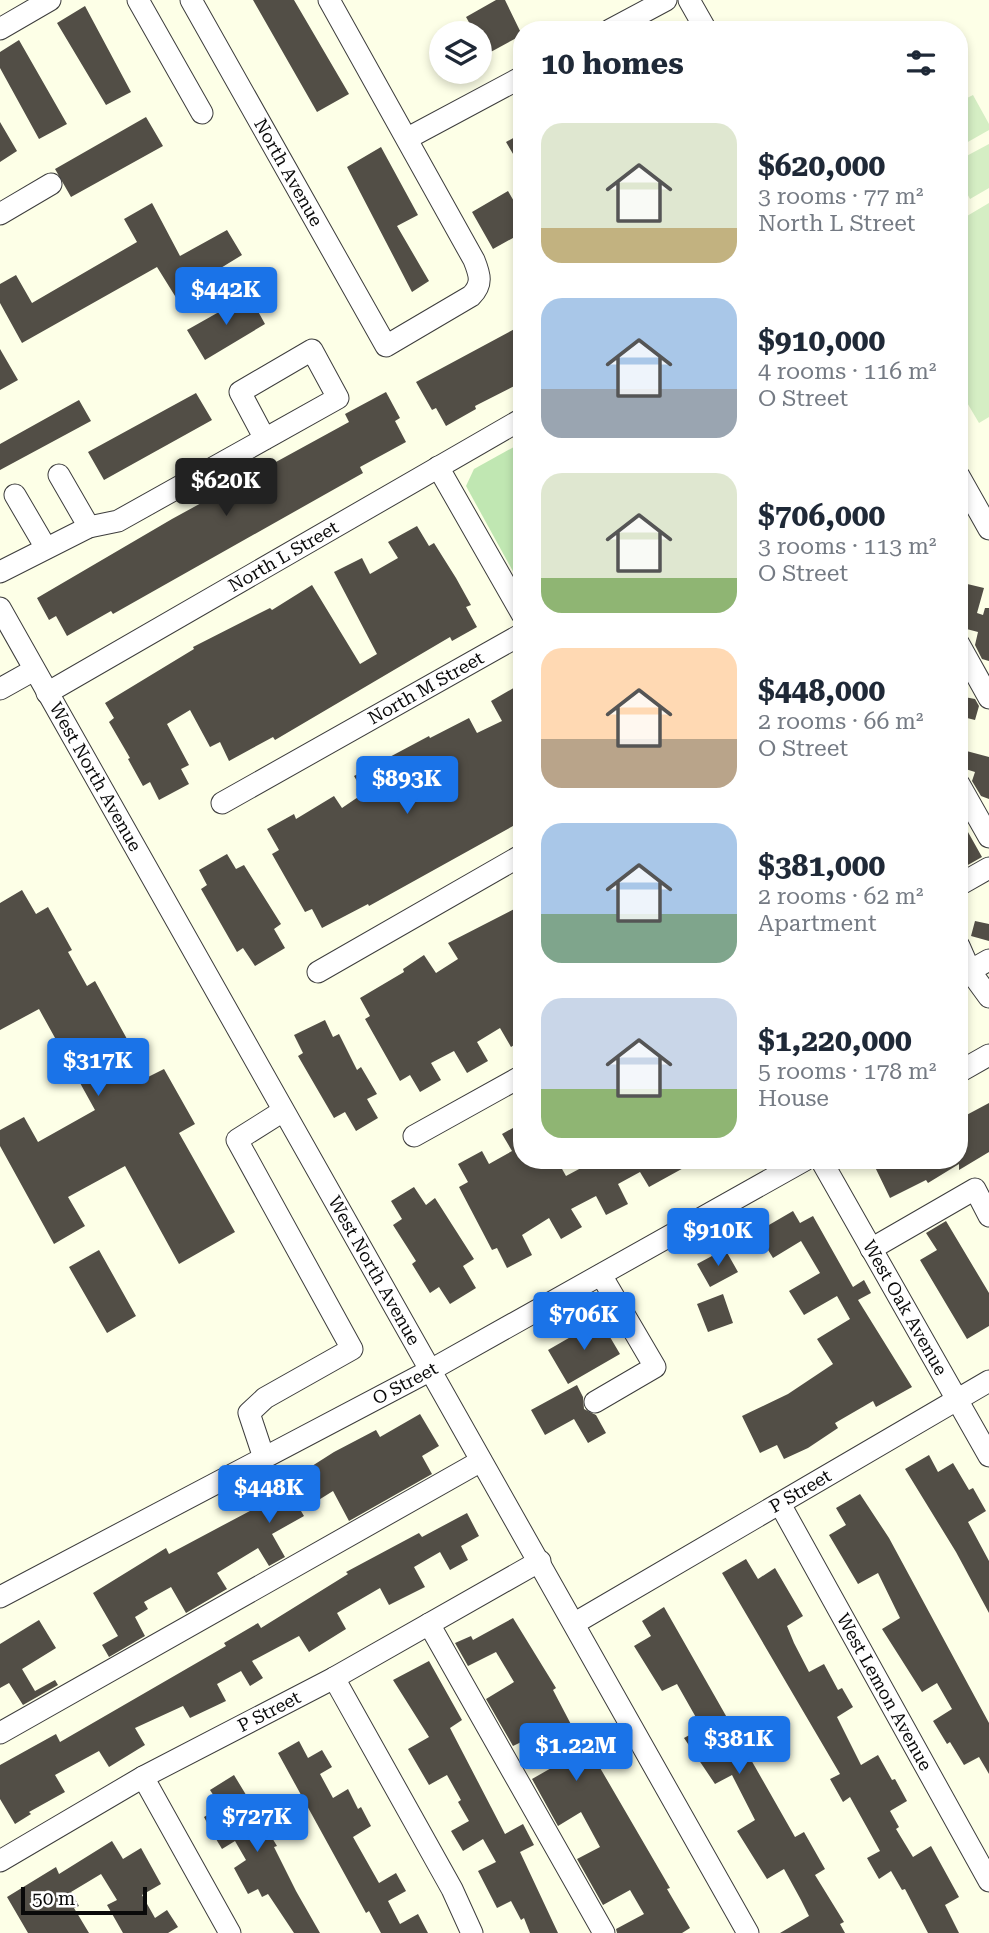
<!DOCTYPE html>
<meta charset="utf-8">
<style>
:root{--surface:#fff;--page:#f6f6f7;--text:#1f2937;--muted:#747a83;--accent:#1a73e8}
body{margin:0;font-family:"Roboto Serif",serif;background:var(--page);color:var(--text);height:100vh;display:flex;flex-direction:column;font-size:26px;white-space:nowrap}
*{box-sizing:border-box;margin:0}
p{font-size:23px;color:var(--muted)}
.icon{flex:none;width:38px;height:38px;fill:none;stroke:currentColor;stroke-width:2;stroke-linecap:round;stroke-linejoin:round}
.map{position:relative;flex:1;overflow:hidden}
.side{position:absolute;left:513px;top:21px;width:455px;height:1148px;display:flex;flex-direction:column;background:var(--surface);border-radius:28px;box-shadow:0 4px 10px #0003}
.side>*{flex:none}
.buttons{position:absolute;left:429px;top:21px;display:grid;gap:14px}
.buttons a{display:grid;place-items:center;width:63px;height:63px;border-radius:50%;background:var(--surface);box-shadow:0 4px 10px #0003;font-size:35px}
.scale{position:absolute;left:21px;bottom:18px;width:126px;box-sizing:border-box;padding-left:7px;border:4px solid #0a0a0a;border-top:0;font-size:19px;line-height:24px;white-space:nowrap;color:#0a0a0a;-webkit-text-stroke:5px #fff;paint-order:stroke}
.price{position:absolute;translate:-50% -60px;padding:0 16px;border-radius:7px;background:var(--accent);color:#fff;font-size:23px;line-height:46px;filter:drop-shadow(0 2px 4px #0008)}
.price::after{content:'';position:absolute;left:50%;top:42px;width:21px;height:16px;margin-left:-10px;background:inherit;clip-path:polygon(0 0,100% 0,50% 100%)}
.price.active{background:#222;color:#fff}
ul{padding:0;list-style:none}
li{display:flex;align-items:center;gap:21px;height:175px;padding:0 28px}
li span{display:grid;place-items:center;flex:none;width:196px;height:140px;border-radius:21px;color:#555}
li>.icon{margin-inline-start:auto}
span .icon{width:84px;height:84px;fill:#fffc;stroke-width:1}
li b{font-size:30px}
h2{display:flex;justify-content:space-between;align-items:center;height:84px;padding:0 28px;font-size:30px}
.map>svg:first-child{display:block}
.grass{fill:#c0e7b2}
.pitch{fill:#d5eec4}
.building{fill:#524e46}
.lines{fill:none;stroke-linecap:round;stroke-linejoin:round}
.minor-casing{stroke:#3d3d3d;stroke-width:23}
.minor{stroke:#fff;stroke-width:21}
.labels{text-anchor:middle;stroke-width:7;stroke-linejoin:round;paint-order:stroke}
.street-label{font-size:18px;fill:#0a0a0a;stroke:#fff}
</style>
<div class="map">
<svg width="989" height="1933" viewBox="0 0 989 1933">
<rect width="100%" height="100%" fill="#fdffe7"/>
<path class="grass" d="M521,443V586L466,486L474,469Z"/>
<path class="pitch" d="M973,95L989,124V130L959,147V102Z
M989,144V188L970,199L959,179V160Z
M959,203L967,216L989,203V417L979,423L959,389Z"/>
<path class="building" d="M253,0H294L349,94L317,112Z
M496,0H505L522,35L487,54L480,40V33H475L466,17Z
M85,6L131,92L106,105L57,23Z
M19,40L67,124L39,139L0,68V52Z
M146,117L163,146L71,197L55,169Z
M0,122L17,151L0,162Z
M522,133V169L506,142Z
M381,147L418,215L397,226L429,281L412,292L347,167Z
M508,191L522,215V233L493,249L472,212Z
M152,203L180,256L227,230L242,255L193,285L198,293L180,304L157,267L22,343L0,303V284L16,275L32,303L137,242L124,219Z
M249,295L265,324L205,360L187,330Z
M522,325V382L475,406L476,409L446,426L436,408L432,410L416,382Z
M0,349L18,380L0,390Z
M386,392L400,418L395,421L406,442L360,467L363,473L113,614L111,611L67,636L56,616L49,620L37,598L172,519L349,422L345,414Z
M196,393L212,420L104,480L88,452Z
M79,400L91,421L0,470V444Z
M417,526L429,546L434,543L456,578L471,605L466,607L477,627L452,641L450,637L275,740L273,737L229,761L220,742L210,747L190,710L167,724L189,765L181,769L189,784L159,800L150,782L143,786L128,759L130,758L109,722L114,718L105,703L194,649L193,647L270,608L272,610L312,585L360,664L377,654L334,572L362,558L370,574L398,558L388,542Z
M959,582L984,588L977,613L983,615L985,608H989V661L982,659L975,645L978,632L959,627Z
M517,686L522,695V821L369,906L368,904L322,928L312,909L305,912L272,854L279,850L267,829L294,814L296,819L334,796L342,808L364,793L354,776L429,736L430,738L469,718L477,733L502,721L491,701Z
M959,696L975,699L979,706L975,720L959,716Z
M959,749L989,757V799L981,796L972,781L975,772L959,767Z
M959,816L982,857L959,870Z
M227,854L236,869L244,865L281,924L274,929L285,948L255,966L243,948L237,952L201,889L207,885L199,870Z
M22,890L36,914L48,907L72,950L68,952L87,986L95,981L148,1077L164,1069L195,1124L179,1133L235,1232L179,1264L125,1166L68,1197L85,1226L54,1244L0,1146V1130L24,1117L38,1142L95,1110L39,1009L0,1030V903Z
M522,905V1040L511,1047L500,1028L477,1042L488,1061L467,1073L454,1051L431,1063L441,1080L420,1092L410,1075L400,1081L365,1019L370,1016L360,998L404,972L403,969L424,955L436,973L458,959L448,943Z
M975,921L989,924V941L971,936Z
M325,1020L333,1037L339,1034L357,1070L361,1067L377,1094L367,1099L378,1118L356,1131L345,1112L334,1118L298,1056L303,1053L294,1035Z
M989,1103V1152L959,1170V1164L928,1183L926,1180L890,1198L874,1165L883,1160H959V1119Z
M522,1123V1160H557L566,1176L596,1160H698L649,1187L640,1172L618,1184L628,1204L606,1215L596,1196L571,1209L582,1227L561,1239L549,1218L522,1235L532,1255L507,1268L497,1248L492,1250L459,1187L468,1182L458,1164L482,1151L489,1164L512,1151L502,1134Z
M414,1187L426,1205L435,1198L474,1259L463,1266L476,1288L450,1304L439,1287L430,1293L412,1264L416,1261L393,1225L402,1219L391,1201Z
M793,1211L800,1223L813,1216L853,1287L864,1280L871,1293L858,1300L912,1387L876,1407L873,1401L835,1423L838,1428L808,1448L784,1459L777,1445L760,1453L742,1416L788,1394L833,1364L817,1339L850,1319L837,1296L804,1315L789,1291L820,1273L801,1241L773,1258L757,1232Z
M946,1221L989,1293V1326L967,1339L920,1260L937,1250L926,1233Z
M725,1249L738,1272L710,1287L697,1264Z
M99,1250L136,1316L107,1333L69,1267Z
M723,1294L733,1323L708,1332L697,1304Z
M600,1320L620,1354L568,1384L548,1350Z
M577,1385L583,1397L584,1409L596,1415L606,1433L588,1443L574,1419L545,1435L531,1410Z
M420,1414L439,1446L422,1456L432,1474L349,1521L333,1491L301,1511L304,1516L272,1534L285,1557L269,1566L258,1548L217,1573L227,1589L186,1613L171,1587L144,1602L148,1609L135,1617L145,1636L109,1657L102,1645L118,1636L93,1593L166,1548L169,1554L306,1481L301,1473L334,1452L376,1430L380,1437Z
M929,1455L938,1472L953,1463L969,1490L973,1488L986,1511L968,1522L989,1561V1613L956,1552L905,1469Z
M860,1494L889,1538L989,1723V1774L979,1757L964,1765L950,1742L947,1744L933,1721L952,1709L937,1683L922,1692L882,1629L900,1618L878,1573L858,1584L829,1535L846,1525L836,1508Z
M467,1513L479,1536L461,1546L468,1560L450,1570L440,1552L414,1567L425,1587L389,1605L380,1588L337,1613L346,1629L309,1652L299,1636L252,1661L263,1678L250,1686L241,1671L217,1684L226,1701L190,1718L183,1706L135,1728L145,1745L109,1767L99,1751L55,1775L65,1792L29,1812L31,1814L15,1824L0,1799V1765L56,1734L60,1742L226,1646L224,1643L258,1623L261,1628L348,1574L346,1572L419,1533L422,1537Z
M746,1559L758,1579L775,1568L803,1616L787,1626L794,1643L809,1672L824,1664L838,1690L842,1688L853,1707L837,1717L861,1765L878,1755L892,1780L895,1779L907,1801L890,1811L899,1827L896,1829L913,1857L931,1846L959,1897L945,1905L959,1933H928L905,1889L902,1890L891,1871L879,1879L867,1858L880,1851L850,1797L843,1802L830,1779L840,1774L722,1573Z
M664,1607L795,1837L804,1832L825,1869L815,1875L844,1922L840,1924L845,1933H780L809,1916L801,1900L784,1869L767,1879L737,1831L755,1820L732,1775L715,1784L684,1738L702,1728L677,1684L662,1691L634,1646L651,1636L642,1621Z
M513,1618L556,1688L553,1690L575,1732L578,1730L670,1888L667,1889L690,1928L682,1933H617L616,1929L644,1914L630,1890L603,1905L577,1859L600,1847L581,1812L558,1826L532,1779L560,1763L542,1732L513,1746L486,1699L514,1682L496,1652L468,1666L455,1643L471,1636L473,1640Z
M39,1620L56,1648L22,1669L35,1691L55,1680L58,1685L23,1705L9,1683L0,1688V1644Z
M429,1661L462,1720L450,1728L505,1834L523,1824L534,1845L520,1852L558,1933H530L524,1918L521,1920L511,1901L497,1908L478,1871L496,1862L483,1839L463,1851L451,1831L469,1821L458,1802L461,1800L447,1775L429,1785L408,1749L429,1737L393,1680Z
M299,1741L308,1758L322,1750L332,1767L320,1774L333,1798L348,1789L358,1809L361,1807L371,1826L353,1837L379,1883L396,1873L406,1891L388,1901L400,1924L418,1914L428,1933H381L369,1911L366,1913L278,1753Z
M234,1775L277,1846L274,1847L296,1891L320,1933H294L268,1894L262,1897L258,1889L248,1894L234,1868L246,1860L235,1841L222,1849L213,1834L204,1817L221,1807L210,1790Z
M112,1841L123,1859L141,1848L161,1884L142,1895L155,1918L167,1910L178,1927L168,1933H123L107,1905L117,1900L101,1874L71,1892L79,1906L74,1908L89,1933H28L7,1897L56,1867L59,1874Z"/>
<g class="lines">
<g class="minor-casing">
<g id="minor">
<path d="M138,0L202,113"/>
<path id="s1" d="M191,0L386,346L471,296C483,284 480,275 474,260L329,0"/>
<path d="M689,0L706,30"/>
<path d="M0,29L50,0"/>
<path d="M610,30L666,0"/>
<path d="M408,138L522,77"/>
<path d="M0,214L51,184"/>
<path d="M438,467L522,614"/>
<path d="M59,475L89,527"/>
<path d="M959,476L989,529"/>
<path d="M15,495L46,548"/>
<path d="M0,572L89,527L118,521L338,398L312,350L240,392L265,439"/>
<path id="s2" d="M0,608L748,1933"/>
<path d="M959,644L989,698"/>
<path d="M0,689L34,670"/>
<path id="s3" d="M47,693L522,419"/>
<path d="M959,784L989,837"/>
<path id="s4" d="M222,803L522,634"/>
<path d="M959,885L989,868"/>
<path d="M959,946L970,971L989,997"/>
<path d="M318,972L522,855"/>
<path d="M959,977L989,960"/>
<path d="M959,1072L989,1055"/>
<path d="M414,1136L522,1076"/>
<path id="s5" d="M821,1160L989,1456"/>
<path d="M871,1249L975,1189L989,1216"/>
<path d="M595,1402L655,1367L601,1275"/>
<path d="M264,1458L249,1413L265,1398L352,1349L237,1140L283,1111"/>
<path id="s6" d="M780,1504L989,1881"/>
<path id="s7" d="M0,1597L429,1371L805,1160"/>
<path id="s8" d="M575,1623L989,1381"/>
<path d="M429,1624L604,1933"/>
<path d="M334,1678L452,1889L472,1933"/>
<path d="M0,1733L481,1461"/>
<path d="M143,1777L230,1933"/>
<path id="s9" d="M0,1861L143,1777L334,1678L540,1561"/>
</g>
</g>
<use href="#minor" class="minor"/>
</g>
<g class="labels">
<g class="street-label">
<text dy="6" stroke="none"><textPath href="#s1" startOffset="198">North Avenue</textPath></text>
<text dy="6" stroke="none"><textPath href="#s3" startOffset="273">North L Street</textPath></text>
<text dy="6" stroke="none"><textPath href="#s4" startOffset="234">North M Street</textPath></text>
<text dy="6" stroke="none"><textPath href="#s2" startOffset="194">West North Avenue</textPath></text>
<text dy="6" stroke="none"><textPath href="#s2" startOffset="761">West North Avenue</textPath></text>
<text dy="6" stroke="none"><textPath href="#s5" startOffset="170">West Oak Avenue</textPath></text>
<text dy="6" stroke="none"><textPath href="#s7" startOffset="458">O Street</textPath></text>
<text dy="6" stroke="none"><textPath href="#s8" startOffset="261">P Street</textPath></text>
<text dy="6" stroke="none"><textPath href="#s6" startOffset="215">West Lemon Avenue</textPath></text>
<text dy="6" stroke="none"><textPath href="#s9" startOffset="308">P Street</textPath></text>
</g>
</g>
</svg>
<div class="buttons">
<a><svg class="icon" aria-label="layers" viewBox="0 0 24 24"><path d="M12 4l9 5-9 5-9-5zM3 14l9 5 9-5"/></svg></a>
</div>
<div class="scale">50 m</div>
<b class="price" style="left:226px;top:327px">$442K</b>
<b class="price active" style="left:226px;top:518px">$620K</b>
<b class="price" style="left:407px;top:816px">$893K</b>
<b class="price" style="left:98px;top:1098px">$317K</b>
<b class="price" style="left:718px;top:1268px">$910K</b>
<b class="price" style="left:584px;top:1352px">$706K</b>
<b class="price" style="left:269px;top:1525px">$448K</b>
<b class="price" style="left:739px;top:1776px">$381K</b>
<b class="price" style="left:576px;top:1783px">$1.22M</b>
<b class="price" style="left:257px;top:1854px">$727K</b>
<section class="side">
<h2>10 homes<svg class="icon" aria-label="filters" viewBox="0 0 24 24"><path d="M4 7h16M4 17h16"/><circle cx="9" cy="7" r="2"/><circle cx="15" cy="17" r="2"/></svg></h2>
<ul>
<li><span style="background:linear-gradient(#dfe7d0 75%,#c2b280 0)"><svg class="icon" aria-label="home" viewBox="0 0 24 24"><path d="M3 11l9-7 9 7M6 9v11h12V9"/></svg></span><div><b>$620,000</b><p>3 rooms · 77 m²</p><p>North L Street</p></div></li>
<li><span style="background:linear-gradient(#a9c7e8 65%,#9aa5b1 0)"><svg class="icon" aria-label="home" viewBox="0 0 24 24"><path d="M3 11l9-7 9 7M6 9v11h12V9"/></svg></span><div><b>$910,000</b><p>4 rooms · 116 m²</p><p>O Street</p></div></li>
<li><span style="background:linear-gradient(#dfe7d0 75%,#8fb573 0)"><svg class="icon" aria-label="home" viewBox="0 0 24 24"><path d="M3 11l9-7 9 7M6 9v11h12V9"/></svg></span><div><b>$706,000</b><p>3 rooms · 113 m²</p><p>O Street</p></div></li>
<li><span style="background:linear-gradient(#ffd9b3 65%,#b9a48a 0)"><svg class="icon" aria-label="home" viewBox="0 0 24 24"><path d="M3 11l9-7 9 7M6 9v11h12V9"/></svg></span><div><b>$448,000</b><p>2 rooms · 66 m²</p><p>O Street</p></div></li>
<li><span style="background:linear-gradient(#a9c7e8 65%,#7fa58c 0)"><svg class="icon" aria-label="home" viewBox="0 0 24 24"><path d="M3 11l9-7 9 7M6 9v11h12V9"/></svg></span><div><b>$381,000</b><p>2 rooms · 62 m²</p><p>Apartment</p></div></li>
<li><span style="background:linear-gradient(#c9d6e8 65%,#8fb573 0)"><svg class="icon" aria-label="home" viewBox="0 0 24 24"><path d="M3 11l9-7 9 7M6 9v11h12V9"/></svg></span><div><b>$1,220,000</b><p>5 rooms · 178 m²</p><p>House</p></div></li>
</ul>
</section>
</div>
